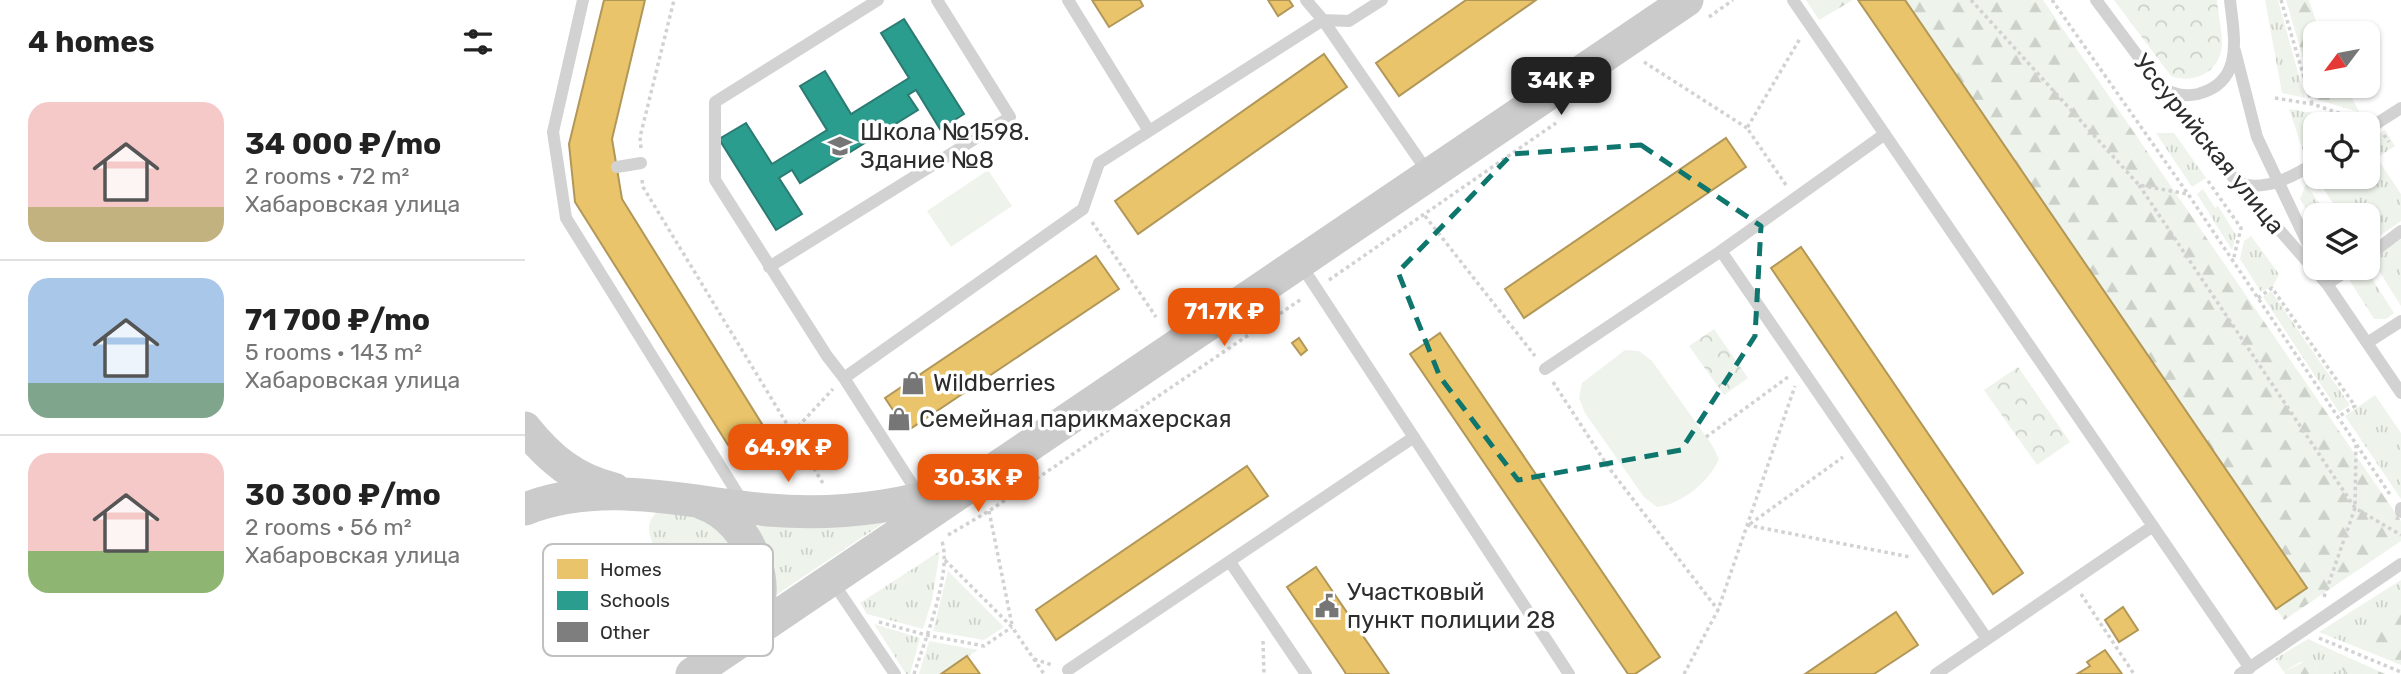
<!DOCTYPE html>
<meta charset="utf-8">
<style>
:root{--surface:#fff;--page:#f6f6f6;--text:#222;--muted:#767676;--line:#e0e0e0;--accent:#ea580c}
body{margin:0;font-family:Rubik,sans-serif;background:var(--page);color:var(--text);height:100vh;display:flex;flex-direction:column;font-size:26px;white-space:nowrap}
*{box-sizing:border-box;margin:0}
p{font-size:23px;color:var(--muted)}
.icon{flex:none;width:38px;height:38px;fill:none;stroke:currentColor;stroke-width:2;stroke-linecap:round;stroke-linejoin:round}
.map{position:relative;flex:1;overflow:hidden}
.panel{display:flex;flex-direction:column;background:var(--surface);width:525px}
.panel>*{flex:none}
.needle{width:46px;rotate:238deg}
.fabs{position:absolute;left:1778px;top:21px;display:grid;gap:14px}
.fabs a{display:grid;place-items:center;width:77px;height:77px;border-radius:14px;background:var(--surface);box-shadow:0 2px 5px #0004;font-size:35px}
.price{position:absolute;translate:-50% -60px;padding:0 16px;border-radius:14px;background:var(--accent);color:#fff;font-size:23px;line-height:46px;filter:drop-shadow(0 2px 4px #0008)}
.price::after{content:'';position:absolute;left:50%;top:42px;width:21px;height:16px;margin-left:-10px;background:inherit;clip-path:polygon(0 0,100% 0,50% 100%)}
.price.on{background:#222;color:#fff}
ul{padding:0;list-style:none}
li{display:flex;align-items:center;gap:21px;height:175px;padding:0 28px}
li+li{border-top:2px solid var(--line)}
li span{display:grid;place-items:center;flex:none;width:196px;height:140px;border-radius:21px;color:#555}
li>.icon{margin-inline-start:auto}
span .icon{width:84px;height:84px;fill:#fffc;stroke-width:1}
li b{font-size:30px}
h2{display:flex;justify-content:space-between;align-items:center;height:84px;padding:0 28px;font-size:30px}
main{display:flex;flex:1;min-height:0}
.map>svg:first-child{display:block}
.grass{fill:url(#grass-tufts)}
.forest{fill:url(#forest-firs)}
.park{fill:url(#park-crowns)}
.garden{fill:#eef3eb}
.homes{fill:#e9c46a;stroke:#b19758;stroke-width:2}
.schools{fill:#2a9d8f;stroke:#2b7b72;stroke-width:2}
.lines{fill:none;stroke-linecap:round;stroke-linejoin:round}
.path{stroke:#d2d2d2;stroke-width:3.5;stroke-dasharray:3.5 3.5;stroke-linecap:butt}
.lane{stroke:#d2d2d2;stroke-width:12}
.secondary{stroke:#cbcbcb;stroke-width:33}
.marked{fill:none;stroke:#0f766e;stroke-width:5;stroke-dasharray:14 9;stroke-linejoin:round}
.labels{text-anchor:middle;stroke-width:7;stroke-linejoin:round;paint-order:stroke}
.poi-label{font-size:24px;fill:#2d2d2d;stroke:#fff;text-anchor:start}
.street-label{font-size:24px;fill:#2d2d2d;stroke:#fff}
.key{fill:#fff;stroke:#c0c0c0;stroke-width:2}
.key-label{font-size:19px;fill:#2d2d2d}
</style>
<main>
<section class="panel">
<h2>4 homes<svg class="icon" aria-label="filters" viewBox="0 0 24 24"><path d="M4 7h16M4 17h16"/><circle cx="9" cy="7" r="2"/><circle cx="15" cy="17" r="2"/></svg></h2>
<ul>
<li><span style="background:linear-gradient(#f6c9c9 75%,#c2b280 0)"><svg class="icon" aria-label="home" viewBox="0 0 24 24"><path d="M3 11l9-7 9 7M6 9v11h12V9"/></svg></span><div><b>34 000 ₽/mo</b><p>2 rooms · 72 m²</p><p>Хабаровская улица</p></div></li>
<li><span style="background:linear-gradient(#a9c7e8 75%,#7fa58c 0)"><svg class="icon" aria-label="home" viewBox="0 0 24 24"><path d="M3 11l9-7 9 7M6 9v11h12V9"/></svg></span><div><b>71 700 ₽/mo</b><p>5 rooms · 143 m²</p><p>Хабаровская улица</p></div></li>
<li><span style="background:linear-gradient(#f6c9c9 70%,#8fb573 0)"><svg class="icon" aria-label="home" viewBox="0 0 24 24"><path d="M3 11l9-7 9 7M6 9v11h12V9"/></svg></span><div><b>30 300 ₽/mo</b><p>2 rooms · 56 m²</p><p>Хабаровская улица</p></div></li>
</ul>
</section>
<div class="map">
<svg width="1876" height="674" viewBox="0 0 1876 674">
<defs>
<pattern id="grass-tufts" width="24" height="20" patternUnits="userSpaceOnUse" patternTransform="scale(1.75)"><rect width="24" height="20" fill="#eef3eb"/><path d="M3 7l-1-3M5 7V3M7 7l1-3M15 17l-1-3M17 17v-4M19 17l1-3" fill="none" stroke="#ccd1ca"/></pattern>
<pattern id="forest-firs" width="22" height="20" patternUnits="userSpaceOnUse" patternTransform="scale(1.75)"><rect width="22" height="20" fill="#eef3eb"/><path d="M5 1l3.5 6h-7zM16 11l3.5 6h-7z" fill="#ccd1ca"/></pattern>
<pattern id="park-crowns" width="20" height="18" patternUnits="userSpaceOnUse" patternTransform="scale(1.75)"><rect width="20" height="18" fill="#eef3eb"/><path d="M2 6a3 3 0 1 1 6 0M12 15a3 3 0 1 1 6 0" fill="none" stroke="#ccd1ca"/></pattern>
</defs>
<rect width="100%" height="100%" fill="#fff"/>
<path class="grass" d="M1740,0H1753L1780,98L1757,93Z
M1764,109L1794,114L1817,124H1790V150L1780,157Z
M1860,130L1870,146L1852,158L1876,194V221L1843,244V215H1816L1791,178L1843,177V142Z
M1631,133H1649L1681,178L1667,187Z
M1781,184L1802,215H1790V224L1775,199Z
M1678,189L1690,208L1693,206L1711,235L1707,250L1672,194Z
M1726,236L1754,274L1748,286L1736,292L1715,259L1719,241Z
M1876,239V306L1847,260Z
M1837,268H1840L1869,313L1861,319H1849L1825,281L1826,277Z
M1746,291L1825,405L1814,412L1738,297Z
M1850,395L1876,433V499L1820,416Z
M134,509C150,512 167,514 182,522C221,544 228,601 197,632L189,630C172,608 124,555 124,528C124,520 129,515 134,509Z
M363,520L251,595L230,530L233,526Z
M415,551L407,600L398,629L342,614L335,603Z
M423,571L479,627L459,640L408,631Z
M1876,580V610L1824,644L1794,632Z
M349,624L395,638L385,674H381Z
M1783,639L1809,651L1808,659L1821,674H1791L1789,661L1775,662L1759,672L1750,659Z
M404,641L453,650L416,674H394Z"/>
<path class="forest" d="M1281,0H1328L1294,20Z
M1380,0H1518L1876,521V541L1759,620L1751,609L1782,587Z
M1761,0H1784L1795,33H1790V86H1821L1834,112L1790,99Z
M1876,610V665L1824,644Z
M1809,651L1860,674H1821L1808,659Z
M1786,658L1789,661L1791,674H1760L1759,672Z"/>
<path class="park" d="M1589,0H1692C1693,14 1697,30 1697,44C1696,71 1670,85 1646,76Z
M1189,329L1223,378L1199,395L1164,346Z
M1493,367L1545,442L1512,465L1459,390Z"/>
<path class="garden" d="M463,170L487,206L426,247L402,211Z
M1100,350L1114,351L1127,361L1187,445L1194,459C1184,482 1157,504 1132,507L1119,497L1060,413L1054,398L1057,383Z"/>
<path class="homes" d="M79,0H120L87,139L97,199L237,424L203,445L50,202L44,144Z
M567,0H615L618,6L584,27Z
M743,0H764L768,6L753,16Z
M941,0H1011L874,96L851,63Z
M1333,0H1380L1782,588L1751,609Z
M799,54L822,87L613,234L590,201Z
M1201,138L1221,167L999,318L980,289Z
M1276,247L1498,573L1468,594L1246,268Z
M571,256L594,289L382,431L360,398Z
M915,333L1135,657L1110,674H1103L885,354Z
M774,338L782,350L776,355L767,343Z
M722,466L743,496L531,640L511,610Z
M791,567L864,674H821L818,669L762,587Z
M1598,607L1613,630L1594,642L1580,620Z
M1371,612L1393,645L1349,674H1280Z
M1580,650L1597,674H1552L1565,666L1562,662Z
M442,656L455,674H416Z"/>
<path class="schools" d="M379,19L439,114L415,129L391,90L383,95L393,110L275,183L267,170L254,178L277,214L251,230L194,139L221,123L247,164L302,130L275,86L300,71L326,114L384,78L356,33Z"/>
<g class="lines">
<path class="path" d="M1446,0L1614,185L1662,194
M1527,0L1663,194L1866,496
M1756,0L1787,104
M1184,17L1208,0
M1119,62L1222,128
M1750,98L1787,104L1832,119
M1859,135L1864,142
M116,148L115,137L149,0
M117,180L118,187L299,485
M1683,181L1716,228L1708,261
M1261,185L1222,128L1276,37
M1614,185L1830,508L1876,535
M900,216L1010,356
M567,222L631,317
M804,280L1031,123
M1733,298L1747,288L1830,406L1813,417
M1028,382L1084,468L1193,610
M1181,437L1263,377
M215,465L267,433L308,389
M464,511L487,625
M1225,524L1318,457
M1222,525L1385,557
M423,535L464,511L778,298
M420,560L487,627L519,674
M1556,594L1609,674
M1799,597L1830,508L1831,445
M354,622L401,635L459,646L487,627
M1794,638L1876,672
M738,641L739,674
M509,659L527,665
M389,674C399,643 429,568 416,539
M1159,674L1193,610L1270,386"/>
<path class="lane" d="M58,0L28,132L41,218L219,504
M543,0L624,131
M781,0L798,20L904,174
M1268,0L1725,668
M1571,0L1657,115L1712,182L1802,284L1876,393
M1710,51L1732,137L1790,259
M1636,86C1646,94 1659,97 1673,94C1720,82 1709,36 1705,0
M1843,129L1876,108
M92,167L116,163
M1713,183C1740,192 1767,177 1790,163
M1196,251L1462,639
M1843,256L1876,231
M776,265L1044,674
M244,267L485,117L412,0
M1802,284L1826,268
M1842,343L1876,321
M1020,369L1196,251L1360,134
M319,378L302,356L190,180V102L353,0
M394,495L319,378L558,209L574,163L798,20L824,21L857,0
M1876,508V512
M705,562L781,674
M307,581L370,674
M543,670L889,437
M1411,674L1628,526
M1715,674L1876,564"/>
<path class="secondary" d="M0,428C25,459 50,480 89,489
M177,503C228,520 257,600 215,639
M0,509C80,478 162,503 243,510C303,515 365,509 423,491
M167,674L1162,0"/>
</g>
<path class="marked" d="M1116,145L1236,226L1230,336L1156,450L993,480L915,377L873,272L987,154Z"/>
<defs>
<g id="school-bare" transform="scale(1.89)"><path d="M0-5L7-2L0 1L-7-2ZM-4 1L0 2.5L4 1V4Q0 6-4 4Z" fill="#767676" stroke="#fff" stroke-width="2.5" paint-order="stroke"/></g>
<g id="shop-bare" transform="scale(1.89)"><path d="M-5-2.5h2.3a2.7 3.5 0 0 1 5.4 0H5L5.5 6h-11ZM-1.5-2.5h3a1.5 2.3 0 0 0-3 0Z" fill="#767676" stroke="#fff" stroke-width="2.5" paint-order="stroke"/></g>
<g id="civic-bare" transform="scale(1.89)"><path d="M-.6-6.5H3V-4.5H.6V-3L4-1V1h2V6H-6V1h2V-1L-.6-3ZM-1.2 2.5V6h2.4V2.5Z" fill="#767676" stroke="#fff" stroke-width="2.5" paint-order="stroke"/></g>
</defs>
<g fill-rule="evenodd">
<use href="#school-bare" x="315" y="146"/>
<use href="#shop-bare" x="388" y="383"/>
<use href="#shop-bare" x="374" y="419"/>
<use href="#civic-bare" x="802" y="606"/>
</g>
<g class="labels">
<g class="poi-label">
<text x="335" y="140">Школа №1598.<tspan x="335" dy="28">Здание №8</tspan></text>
<text x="408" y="391">Wildberries</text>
<text x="394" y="427">Семейная парикмахерская</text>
<text x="822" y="600">Участковый<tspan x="822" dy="28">пункт полиции 28</tspan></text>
</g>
<g class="street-label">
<text transform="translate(1684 144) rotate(51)" y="8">Уссурийская улица</text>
</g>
</g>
<rect x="18" y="544" width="230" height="112" rx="10" class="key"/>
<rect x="32" y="559" width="31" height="20" fill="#e9c46a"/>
<rect x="32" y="591" width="31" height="19" fill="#2a9d8f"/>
<rect x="32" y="622" width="31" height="20" fill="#7e7e7e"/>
<g class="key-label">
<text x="75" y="576">Homes</text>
<text x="75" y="607">Schools</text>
<text x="75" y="639">Other</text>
</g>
</svg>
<div class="fabs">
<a><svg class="needle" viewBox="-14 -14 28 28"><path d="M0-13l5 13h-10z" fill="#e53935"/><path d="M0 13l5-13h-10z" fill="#767676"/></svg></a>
<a><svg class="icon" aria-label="locate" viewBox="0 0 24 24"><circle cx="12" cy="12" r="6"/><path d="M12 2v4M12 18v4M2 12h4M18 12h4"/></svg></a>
<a><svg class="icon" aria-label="layers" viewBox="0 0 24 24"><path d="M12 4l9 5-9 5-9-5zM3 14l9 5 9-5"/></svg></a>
</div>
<b class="price on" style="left:1036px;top:117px">34K ₽</b>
<b class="price" style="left:699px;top:348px">71.7K ₽</b>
<b class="price" style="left:263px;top:484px">64.9K ₽</b>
<b class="price" style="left:453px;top:514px">30.3K ₽</b>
</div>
</main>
